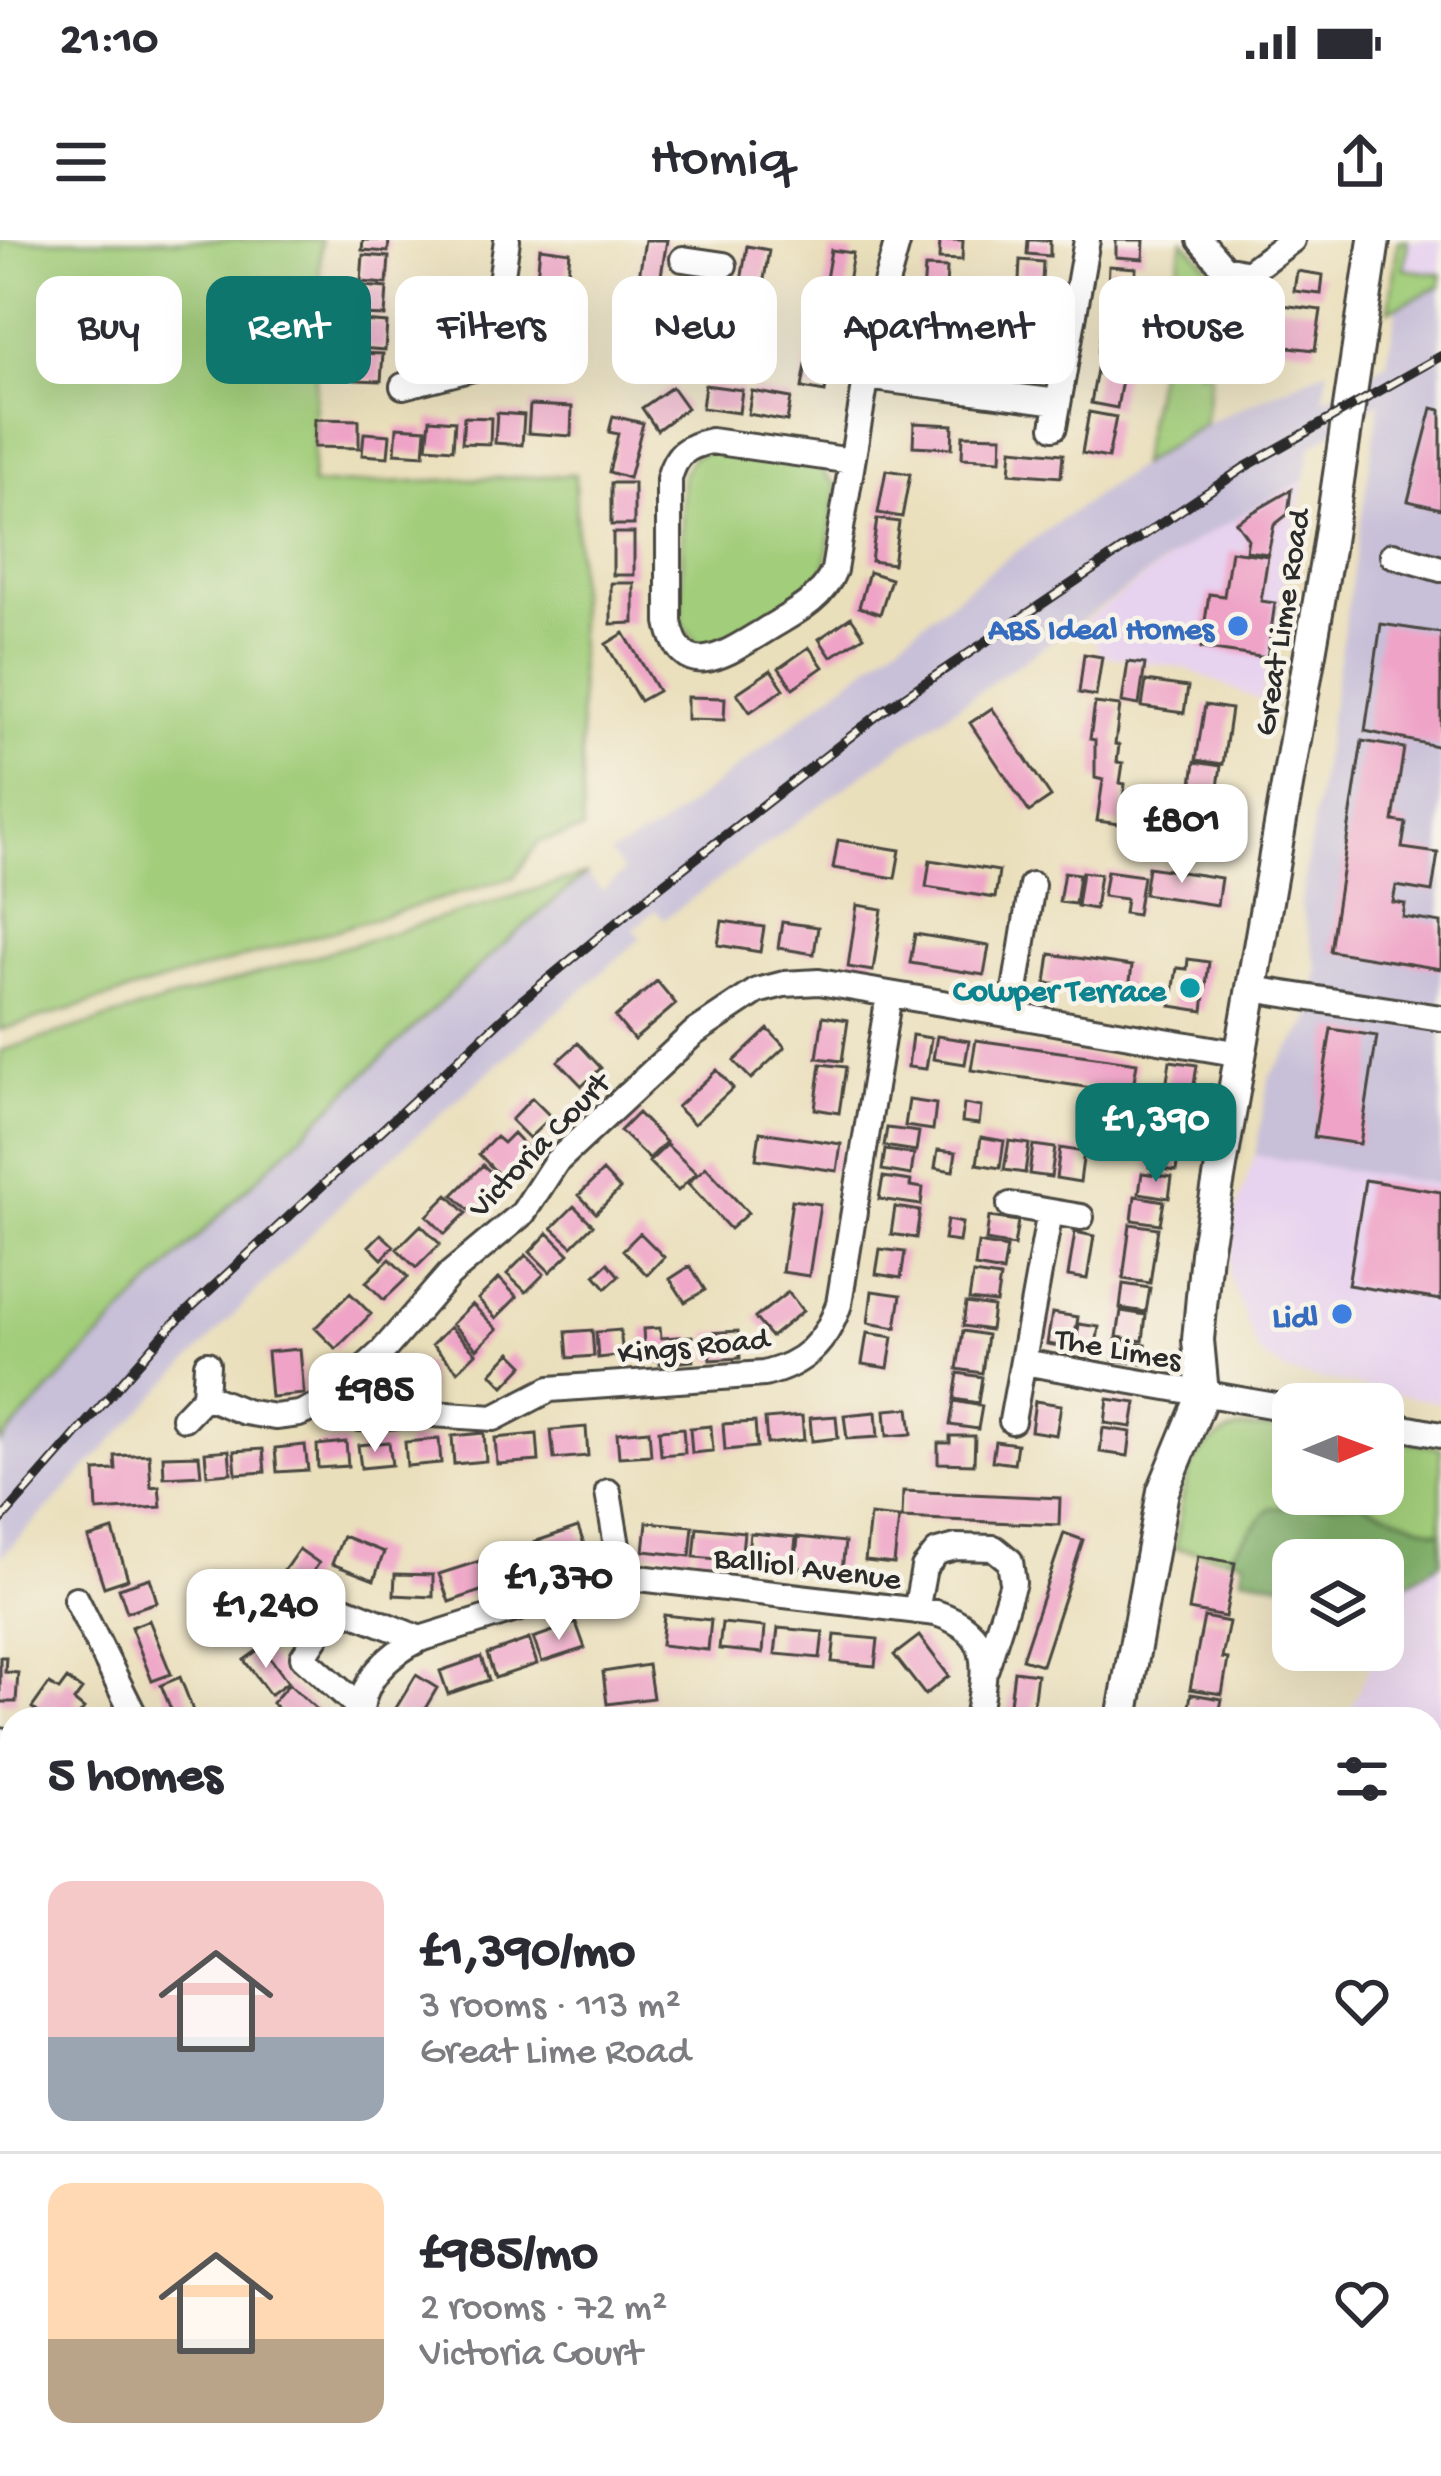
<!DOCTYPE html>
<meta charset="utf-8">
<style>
:root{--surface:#fff;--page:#f2f2f3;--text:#2b2b33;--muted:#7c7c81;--line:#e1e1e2;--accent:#0f766e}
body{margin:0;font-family:"Gochi Hand",sans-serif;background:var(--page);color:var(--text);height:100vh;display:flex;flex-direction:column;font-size:45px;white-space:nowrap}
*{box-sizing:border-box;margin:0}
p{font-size:39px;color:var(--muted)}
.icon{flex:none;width:66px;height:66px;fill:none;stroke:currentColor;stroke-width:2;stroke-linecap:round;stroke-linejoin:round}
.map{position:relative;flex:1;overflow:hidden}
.sheet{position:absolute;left:0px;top:1467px;width:1443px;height:771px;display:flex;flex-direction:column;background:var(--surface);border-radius:36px 36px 0 0;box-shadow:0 12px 48px #0002}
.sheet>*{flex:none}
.hud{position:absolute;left:36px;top:36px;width:1371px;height:108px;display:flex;gap:24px}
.needle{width:78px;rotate:89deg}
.tools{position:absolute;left:1272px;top:1143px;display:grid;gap:24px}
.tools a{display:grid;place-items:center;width:132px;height:132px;border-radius:24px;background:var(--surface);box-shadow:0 12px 48px #0002;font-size:60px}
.price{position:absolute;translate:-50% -102px;padding:0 27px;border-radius:24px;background:#fff;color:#222;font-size:39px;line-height:78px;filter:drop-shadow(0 3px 6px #0008)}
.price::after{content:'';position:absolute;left:50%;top:72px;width:36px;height:27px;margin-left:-18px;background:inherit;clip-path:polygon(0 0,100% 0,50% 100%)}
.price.on{background:var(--accent);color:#fff}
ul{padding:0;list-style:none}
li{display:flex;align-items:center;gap:36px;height:300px;padding:0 48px}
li+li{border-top:3px solid var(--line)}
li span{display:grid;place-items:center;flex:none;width:336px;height:240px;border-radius:24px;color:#555}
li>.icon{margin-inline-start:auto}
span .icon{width:144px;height:144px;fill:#fffc;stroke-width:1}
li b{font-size:51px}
h2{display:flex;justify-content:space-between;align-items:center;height:144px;padding:0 48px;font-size:51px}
.chip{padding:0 42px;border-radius:24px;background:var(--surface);box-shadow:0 12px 48px #0002;font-size:42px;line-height:108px}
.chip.on{background:var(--accent);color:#fff}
.status{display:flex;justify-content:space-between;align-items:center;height:84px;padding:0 60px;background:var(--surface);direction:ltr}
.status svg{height:33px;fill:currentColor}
header{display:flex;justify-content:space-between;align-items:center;height:156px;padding:0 48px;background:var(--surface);font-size:54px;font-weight:600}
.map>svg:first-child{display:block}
.built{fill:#e7d2ef}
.industrial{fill:#c8bfd8}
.green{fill:#a2cd7a;stroke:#667c52;stroke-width:3}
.forest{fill:#81b06a;stroke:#566e4a;stroke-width:3}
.building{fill:#efa4c7}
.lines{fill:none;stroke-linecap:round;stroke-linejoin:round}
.minor-casing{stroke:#484641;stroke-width:30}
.major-casing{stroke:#484641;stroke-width:36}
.minor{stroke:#fff;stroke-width:24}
.major{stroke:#fff;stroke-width:30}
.rail-casing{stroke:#2b2b2b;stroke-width:10}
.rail{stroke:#f7f3e8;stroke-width:6;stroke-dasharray:18;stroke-linecap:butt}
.shop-dot{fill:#3f7fe0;stroke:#f7f3e8;stroke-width:4.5}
.culture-dot{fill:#0f9aa8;stroke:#f7f3e8;stroke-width:4.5}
.labels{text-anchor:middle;stroke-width:9;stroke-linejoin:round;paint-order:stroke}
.street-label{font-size:33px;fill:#2b2b2b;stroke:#f7f3e8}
.shop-label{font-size:33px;font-weight:bold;fill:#366cbe;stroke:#f7f3e8;text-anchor:end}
.culture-label{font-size:33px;font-weight:bold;fill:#0d838f;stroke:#f7f3e8;text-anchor:end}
</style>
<div class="status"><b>21:10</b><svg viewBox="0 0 49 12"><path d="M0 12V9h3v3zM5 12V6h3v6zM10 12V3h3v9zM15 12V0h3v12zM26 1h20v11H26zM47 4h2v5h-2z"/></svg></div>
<header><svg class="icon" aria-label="menu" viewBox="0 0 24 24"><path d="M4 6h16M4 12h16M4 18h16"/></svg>Homiq<svg class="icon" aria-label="share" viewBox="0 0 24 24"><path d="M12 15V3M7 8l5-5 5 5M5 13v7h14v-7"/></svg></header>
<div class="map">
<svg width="1441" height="2236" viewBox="0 0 1441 2236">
<rect width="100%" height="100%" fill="#f7f3e8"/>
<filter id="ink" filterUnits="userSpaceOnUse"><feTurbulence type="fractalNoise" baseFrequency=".00833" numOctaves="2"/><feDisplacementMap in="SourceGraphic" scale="24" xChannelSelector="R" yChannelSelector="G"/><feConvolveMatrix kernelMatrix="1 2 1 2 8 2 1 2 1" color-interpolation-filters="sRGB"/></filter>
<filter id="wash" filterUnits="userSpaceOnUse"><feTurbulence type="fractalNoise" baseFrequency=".004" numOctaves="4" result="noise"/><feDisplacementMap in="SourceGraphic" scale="48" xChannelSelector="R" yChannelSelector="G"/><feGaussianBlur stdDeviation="2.7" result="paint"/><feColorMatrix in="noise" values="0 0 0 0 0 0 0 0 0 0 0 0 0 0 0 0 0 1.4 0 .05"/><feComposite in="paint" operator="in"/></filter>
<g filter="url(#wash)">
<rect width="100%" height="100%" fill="#eadfbb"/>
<path class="built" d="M1408,0H1441V34L1404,29Z
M1305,239L1261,461L1188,429L1100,415L1086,380L1195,301Z
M1255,915L1441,945V1163L1288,1133L1258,1113L1229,1035L1236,972Z
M1441,1268V1844L1431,1843V1479H1346L1377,1410H1383V1397Z"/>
<path class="industrial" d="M1441,46V945L1255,915L1269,837L1310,781L1318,728L1300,665L1380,161L1311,206L1305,239L1195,301L908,501L664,679L655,670L634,689L641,698L350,954L0,1318V1203L129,1063L503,701L587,634L602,651L624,632L610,614L661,587L993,328L1139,225L1204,184L1328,129L1324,159L1387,122L1397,67Z"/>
<path class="green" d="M0,0H321L312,245L575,235L583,590L539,602L514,637L0,790Z
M1183,0L1211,28L1198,131L1211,133L1204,184L1139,225Z
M1398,0H1408L1404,29L1441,34V46L1389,70Z
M708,211L819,228L837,246L825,331L819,342L718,410L699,406L682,383V236L692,217Z
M587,634C498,705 417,784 335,863C219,974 109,1085 0,1203V811Z
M1242,1188L1293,1189V1254H1383V1197L1441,1208V1293L1358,1262L1270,1268L1228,1317L1175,1308C1184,1258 1179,1205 1242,1188Z
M1431,1932L1441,1933V2236H1156L1158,2226H1431Z"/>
<path class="forest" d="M1358,1262L1441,1293V1322L1383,1359V1320H1293V1345L1242,1337L1244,1320L1228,1317L1270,1268Z"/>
<g id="blocks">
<path class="building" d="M363,0H389L388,12L362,10Z
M645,0H667L659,47L638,43Z
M940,0H963L962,20L939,19Z
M1028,0H1050V16L1027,14Z
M1116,0H1144L1143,19L1116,17Z
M747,6L769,10L762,51L740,47Z
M540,8L570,12L567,41L537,37Z
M831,10L853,13L846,54L824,51Z
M363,15L389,17L387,44L361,42Z
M1020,20L1043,22L1041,63L1018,62Z
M1109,26L1136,28L1134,68L1107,66Z
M925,27L947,28L945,70L922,69Z
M1297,31L1323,35L1321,54L1294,51Z
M533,41L568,45L565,74L530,70Z
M362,46L387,48L385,76L360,75Z
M682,57L731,65L727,89L678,81Z
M820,57L842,61L835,102L813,98Z
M1259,62L1321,70L1315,110L1254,103Z
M436,64L467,67L464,95L433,92Z
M1104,73L1131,78L1124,118L1098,113Z
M528,77L559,81L555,109L525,105Z
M1020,79L1038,97L1007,126L990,108Z
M361,81L387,83L385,110L359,108Z
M930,91L972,94L970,117L929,114Z
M809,107L832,111L825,152L802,148Z
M358,113L383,114L381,141L356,140Z
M1098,124L1124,128L1117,168L1091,163Z
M705,145L742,150L739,173L702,168Z
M672,147L687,168L657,190L642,168Z
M752,151L791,158L787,181L748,174Z
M530,165L572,167L571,196L528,193Z
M1432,168L1441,170V269L1408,261Z
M1089,172L1116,177L1108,218L1082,213Z
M497,173L524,175L522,205L495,203Z
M613,176L643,183L629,238L609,232L618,194L609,192Z
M464,177L491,178L490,204L462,203Z
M315,179L359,180V208L314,207Z
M430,179L455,181L453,209L427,207Z
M914,183L953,185L952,208L913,206Z
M397,187L426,189L424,215L395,213Z
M364,193L390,195L388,217L362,215Z
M963,195L1002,196L1001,220L962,218Z
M1012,209L1063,214L1061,237L1010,233Z
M886,230L910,234L902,277L878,273Z
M611,243H634V285H611Z
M1291,250L1288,274L1274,285L1268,314L1246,311L1248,299L1236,282Z
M877,279L899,282L893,324L871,321Z
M613,293H634V335H613Z
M1231,311L1268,316L1261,361L1275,363L1267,418L1201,408L1209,354L1224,356Z
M869,332L891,339L880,374L859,367Z
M611,343H634V383L611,384Z
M851,377L864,396L831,417L819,399Z
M1381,384L1441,393V507L1365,491Z
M624,393L658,451L640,461L606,404Z
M809,407L823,427L793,448L779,428Z
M1084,414L1102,417L1096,456L1079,453Z
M1128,422L1145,424L1139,465L1122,462Z
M771,430L784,449L750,472L737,453Z
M1146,441L1188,447L1184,473L1142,467Z
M687,457L725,458L724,480L687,479Z
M1095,463L1120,466L1115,504L1119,505L1117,522L1123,523L1120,543L1125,544L1120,584L1097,581L1103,540L1095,538V500L1090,499Z
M1205,465L1231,469L1223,524L1196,520Z
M992,468L1051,557L1029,572L970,483Z
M1362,501L1404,508L1393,581L1406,583L1402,608L1438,613L1432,652L1396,646L1393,662L1405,664L1403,677L1441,683V729L1330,711Z
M1195,522L1221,526L1212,588L1186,584Z
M838,600L900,610L895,638L833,628Z
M930,620L999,631L995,658L926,647Z
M1148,627L1221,638L1217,665L1144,654Z
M1107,631L1143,636L1137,675L1124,673L1126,659L1103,656Z
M1064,632L1079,634L1075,664L1059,662Z
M1082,632L1100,634L1095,669L1077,666Z
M857,665L882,669L873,731L848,727Z
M722,681L764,687L760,712L718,705Z
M782,682L818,687L814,714L778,708Z
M915,694L989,706L984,735L910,723Z
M1050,714L1132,726L1128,756L1046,743Z
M1188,719L1209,722L1203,771L1171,766L1177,728L1187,729Z
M657,741L676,764L634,800L615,777Z
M823,776L848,780L842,821L817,818Z
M768,789L785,807L751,839L734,821Z
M1331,789L1377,796L1360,904L1314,897Z
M912,795L931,798L926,829L908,827Z
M937,796L969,801L965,824L933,819Z
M976,800L1137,823L1132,854L971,830Z
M578,803L601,828L582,846L558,821Z
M1170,821L1197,825L1187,892L1160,888Z
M821,824L846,827L839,873L815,869Z
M717,830L733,848L694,884L677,867Z
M532,858L551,877L529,898L511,880Z
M909,860L936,864L933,890L905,886Z
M964,864L981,867L979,884L962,882Z
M638,873L666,902L649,919L620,891Z
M1093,884L1119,888L1116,906L1090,902Z
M887,888L919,892L916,911L884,906Z
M760,892L841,904L837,931L756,919Z
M1154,892L1181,896L1176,931L1149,927Z
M513,893L529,910L502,938L479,914L496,897L503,903Z
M981,897L1004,901L1000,928L977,924Z
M1009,901L1029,904L1025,933L1004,930Z
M667,905L696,933L678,951L649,922Z
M1033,905L1055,908L1051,937L1029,934Z
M1060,908L1084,912L1080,942L1056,938Z
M885,910L914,914L911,935L882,930Z
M938,910L956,912L953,931L935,928Z
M483,925L502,943L472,973L453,955Z
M706,927L748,973L730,989L688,943Z
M603,931L620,949L596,973L579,955Z
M1142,933L1172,937L1169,958L1139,953Z
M883,937L911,941L910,946L923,948L921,965L879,959Z
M1365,940L1441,952V1060L1348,1045Z
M448,955L466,973L445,994L427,976Z
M1135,956L1164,961L1160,984L1132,980Z
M792,960L820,964L809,1036L782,1032Z
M574,966L593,985L572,1006L552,988Z
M895,967L920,971L916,998L891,994Z
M989,977L1018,981L1014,1006L986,1001Z
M947,980L962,983L959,1002L944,1000Z
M1130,984L1158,988L1150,1043L1123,1039Z
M421,985L440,1004L416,1028L397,1009Z
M1075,992L1094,996L1087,1039L1068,1036Z
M548,993L569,1014L550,1032L530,1012Z
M640,993L664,1017L647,1035L623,1010Z
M381,994L394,1006L382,1019L369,1006Z
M978,1003L1007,1008L1003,1032L975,1027Z
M880,1009L905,1012L901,1038L876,1034Z
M526,1015L544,1034L526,1052L507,1034Z
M390,1019L408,1037L384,1060L366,1042Z
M608,1023L619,1036L606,1048L595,1035Z
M690,1026L705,1050L685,1062L670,1039Z
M973,1034L1000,1038L996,1063L969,1060Z
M499,1038L517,1057L496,1078L478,1059Z
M1123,1044L1150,1048L1146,1072L1120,1068Z
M872,1051L901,1055L896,1088L868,1083Z
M788,1052L803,1071L771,1097L755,1078Z
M350,1053L371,1074L336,1109L315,1088Z
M966,1063L993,1067L990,1090L963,1086Z
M472,1064L497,1089L477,1109L452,1084Z
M1121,1071L1146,1075L1143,1101L1117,1097Z
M1052,1073L1078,1077L1073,1108L1047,1104Z
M1079,1084L1099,1087L1096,1106L1076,1103Z
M450,1087L476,1113L458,1131L432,1105Z
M660,1088L661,1098L692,1096L693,1121L660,1124V1120L645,1121L643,1089Z
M592,1090L594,1116L568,1118L566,1092Z
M620,1090L623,1115L598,1118L596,1092Z
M738,1091L740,1118L710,1120L708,1093Z
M963,1091L987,1095L982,1133L957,1129Z
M867,1093L893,1097L888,1128L862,1124Z
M1116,1100L1146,1105L1143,1124L1113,1120Z
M300,1109L304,1154L271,1157L267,1112Z
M511,1112L524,1125L504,1146L491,1133Z
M427,1124L430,1152L403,1154L400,1126Z
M958,1133L982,1137L978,1163L954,1159Z
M1108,1159L1136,1163L1132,1187L1105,1183Z
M954,1161L982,1166L978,1189L950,1185Z
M1035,1161L1061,1165L1056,1195L1031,1191Z
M909,1168L912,1194L887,1196L885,1170Z
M876,1172L878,1197L847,1199L844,1175Z
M802,1176L804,1200L767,1204L765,1179Z
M836,1176L838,1198L812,1201L810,1178Z
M755,1182L757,1207L725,1210L723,1184Z
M711,1186L713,1211L692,1213L690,1188Z
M586,1187L588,1216L554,1219L551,1190Z
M683,1188L685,1213L661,1215L659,1190Z
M1103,1188L1131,1192L1128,1216L1100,1212Z
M649,1190L651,1215L619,1217L617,1193Z
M484,1193L486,1221L454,1224L452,1196Z
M537,1194L539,1221L497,1224L495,1198Z
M950,1196H975L974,1224L938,1223V1203H950Z
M439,1199L441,1223L407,1226L405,1202Z
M995,1201L1017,1204L1014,1224L992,1221Z
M346,1202L348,1226L318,1228L317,1205Z
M389,1202L392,1225L361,1228L358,1205Z
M305,1205L308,1230L277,1232L275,1208Z
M263,1209L265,1232L236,1234L234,1211Z
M229,1210L231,1233L207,1235L205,1212Z
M149,1214L151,1247L159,1246L161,1267L97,1271L95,1231L116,1230L115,1216Z
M199,1215L201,1235L164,1237L163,1216Z
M903,1251L1060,1258L1059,1285L902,1278Z
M870,1275L899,1278L894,1324L865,1321Z
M647,1282L693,1286L690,1316L644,1311Z
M578,1287L588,1315L543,1330L534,1302Z
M697,1287L744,1292L741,1321L694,1317Z
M113,1290L128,1339L104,1347L88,1298Z
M750,1293L796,1297L793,1327L747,1322Z
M1064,1293L1083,1300L1042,1425L1022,1419Z
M343,1296L384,1312L374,1340L332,1324Z
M798,1297L845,1302L842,1331L795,1327Z
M529,1307L537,1333L496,1347L487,1322Z
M299,1309L319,1323L294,1359L274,1345Z
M1198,1316L1235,1323L1225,1377L1189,1370Z
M483,1320L492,1347L449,1362L439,1334Z
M395,1334L433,1335V1357L394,1355Z
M150,1338L157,1362L127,1372L119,1348Z
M269,1351L291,1365L267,1401L245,1387Z
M664,1375L711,1380L708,1410L661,1405Z
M1204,1377L1229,1382L1222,1418L1228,1419L1222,1454L1190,1449Z
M149,1380L171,1434L152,1441L131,1387Z
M576,1383L585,1408L542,1422L533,1398Z
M722,1383L765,1387L763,1413L719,1409Z
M778,1388L823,1392L820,1418L775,1414Z
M835,1395L878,1399L875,1426L832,1422Z
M919,1396L949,1436L925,1455L894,1415Z
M529,1399L537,1424L495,1438L487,1414Z
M262,1407L288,1442L270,1455L244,1420Z
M0,1417H6L5,1432L18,1433L16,1462H0Z
M481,1417L489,1440L448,1454L440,1431Z
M648,1425L653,1458L607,1464L603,1432Z
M1014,1431L1037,1434L1032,1475L1009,1472Z
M416,1435L437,1448L419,1479H404L393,1473Z
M180,1437L189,1460L196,1479H174L170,1467L161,1445Z
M67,1439L82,1450L74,1461L84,1469L76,1479H47L32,1468L49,1444L59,1450Z
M289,1444L323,1475L319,1479H289L272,1463Z
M1191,1454L1222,1459L1218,1479H1187Z
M0,1540L12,1546V1566L7,1576L0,1573Z
M0,1884L12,1915V1925L0,1930Z
M12,2026V2054L0,2061V2033Z
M12,2173V2199L6,2202L0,2192V2180Z
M75,2226H114L98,2236H81Z
M435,2226H460L464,2236H440Z
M544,2226H582L575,2236H557Z
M655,2226H666L669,2236H622Z
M784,2226H814L809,2236H779Z
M905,2226L955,2234V2236H903Z"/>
</g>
</g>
<g filter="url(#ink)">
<use href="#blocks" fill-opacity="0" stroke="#484641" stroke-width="3"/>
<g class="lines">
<g class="minor-casing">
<path id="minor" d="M1200,0L1224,28L1248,33L1292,0
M683,19L724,25
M489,124L507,0
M866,137L1058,162
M403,146L489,124L542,122
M1054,187L1087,0
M852,221L711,201C687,206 675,214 669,239V382C682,447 729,412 764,391C791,374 822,361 834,330L876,80L898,0
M1393,315L1441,329
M1252,749L1441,778
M1011,775L1032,645
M1010,965L1081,977
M1023,1122L1293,1169
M205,1156L245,1172L275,1177L299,1174L327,1162L381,1113L449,1035L523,973L556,922L694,793L757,751L784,744L819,742L1241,814
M327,1162L360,1178L412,1174
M432,1174L494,1178L550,1149L764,1134C804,1124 826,1103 839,1064L889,755
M184,1178L205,1156L207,1124
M1012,1181L1050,972
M1383,1184L1441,1195
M608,1252L622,1336
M76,1359L136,1479
M916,1371L924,1328L937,1312L956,1307L994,1308L1010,1321L1013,1343L986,1428
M361,1469L303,1417L337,1366L420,1399
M361,1479C359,1441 389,1414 420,1399L622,1336L936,1373C995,1392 986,1428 977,1479
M0,1501L12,1505
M12,1751L2,1802L12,1836
M0,1997L12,1989
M266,2226L268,2236
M500,2226L507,2236
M9,2236L25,2226
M738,2236L746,2226"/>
</g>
<g class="major-casing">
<path id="major" d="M1122,1479L1163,1251L1203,1154L1198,1100L1206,1013L1327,315L1374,0
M1001,2236L1003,2226"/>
</g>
<use href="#minor" class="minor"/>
<use href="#major" class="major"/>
<g class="rail-casing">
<path id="rail" d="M0,1281L171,1086L522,760L653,652L883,471L1245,227L1441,116"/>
</g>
<use href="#rail" class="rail"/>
</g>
</g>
<g class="shop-dot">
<circle cx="1238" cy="386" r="12"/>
<circle cx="1342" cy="1074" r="12"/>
</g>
<circle class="culture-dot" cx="1190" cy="748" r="12"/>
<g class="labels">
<g class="street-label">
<text transform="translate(1279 382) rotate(-81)" y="12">Great Lime Road</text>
<text transform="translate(537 903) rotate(-46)" y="12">Victoria Court</text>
<text transform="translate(693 1103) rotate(-6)" y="12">Kings Road</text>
<text transform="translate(1119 1106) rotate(10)" y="12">The Limes</text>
<text transform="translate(808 1325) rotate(7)" y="12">Balliol Avenue</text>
</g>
<g class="shop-label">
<text x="1214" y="398">ABS Ideal Homes</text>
<text x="1318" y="1086">Lidl</text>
</g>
<g class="culture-label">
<text x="1166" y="760">Cowper Terrace</text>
</g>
</g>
</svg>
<div class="tools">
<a><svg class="needle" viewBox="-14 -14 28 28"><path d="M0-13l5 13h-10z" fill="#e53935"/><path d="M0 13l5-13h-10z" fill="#7c7c81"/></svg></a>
<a><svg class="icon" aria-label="layers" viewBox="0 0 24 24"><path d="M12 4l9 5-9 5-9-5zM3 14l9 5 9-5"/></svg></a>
</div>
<b class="price" style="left:1182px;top:646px">£801</b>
<b class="price on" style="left:1156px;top:945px">£1,390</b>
<b class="price" style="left:375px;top:1215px">£985</b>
<b class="price" style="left:559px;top:1403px">£1,370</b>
<b class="price" style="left:266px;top:1431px">£1,240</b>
<div class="hud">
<a class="chip">Buy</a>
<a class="chip on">Rent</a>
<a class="chip">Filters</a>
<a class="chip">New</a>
<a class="chip">Apartment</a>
<a class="chip">House</a>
</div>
<section class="sheet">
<h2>5 homes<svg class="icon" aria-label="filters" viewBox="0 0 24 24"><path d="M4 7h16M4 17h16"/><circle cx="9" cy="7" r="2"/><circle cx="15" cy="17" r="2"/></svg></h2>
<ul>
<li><span style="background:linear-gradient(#f6c9c9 65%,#9aa5b1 0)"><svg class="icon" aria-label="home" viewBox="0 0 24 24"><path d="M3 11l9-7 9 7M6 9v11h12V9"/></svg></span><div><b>£1,390/mo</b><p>3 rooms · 113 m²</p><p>Great Lime Road</p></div><svg class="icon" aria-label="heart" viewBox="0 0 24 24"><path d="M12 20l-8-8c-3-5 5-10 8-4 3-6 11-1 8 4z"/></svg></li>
<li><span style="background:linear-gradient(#ffd9b3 65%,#b9a48a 0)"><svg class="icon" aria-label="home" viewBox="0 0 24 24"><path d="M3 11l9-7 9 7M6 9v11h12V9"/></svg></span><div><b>£985/mo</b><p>2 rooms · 72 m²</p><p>Victoria Court</p></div><svg class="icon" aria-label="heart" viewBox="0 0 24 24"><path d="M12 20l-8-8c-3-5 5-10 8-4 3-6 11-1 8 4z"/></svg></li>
</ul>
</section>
</div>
